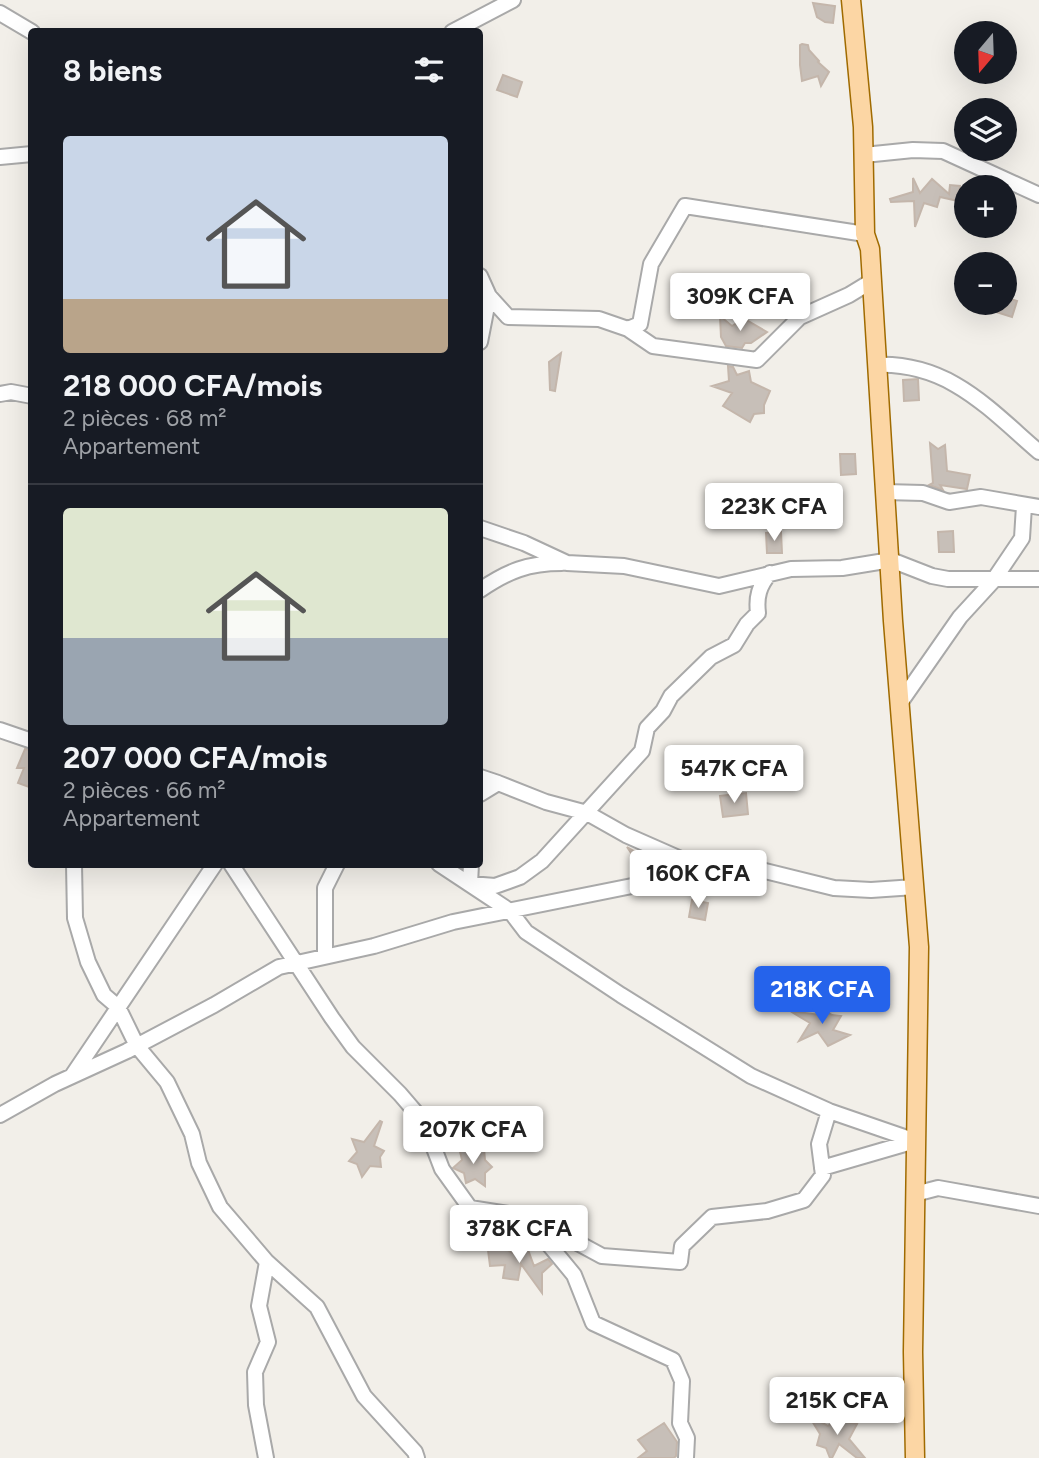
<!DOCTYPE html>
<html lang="fr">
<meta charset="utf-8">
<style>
:root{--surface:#171b24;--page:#20242c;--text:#f1f3f6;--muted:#9ea1a6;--line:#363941;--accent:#2563eb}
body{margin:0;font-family:Figtree,sans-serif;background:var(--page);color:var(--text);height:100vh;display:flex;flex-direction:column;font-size:26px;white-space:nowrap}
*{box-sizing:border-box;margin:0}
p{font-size:23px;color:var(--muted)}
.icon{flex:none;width:38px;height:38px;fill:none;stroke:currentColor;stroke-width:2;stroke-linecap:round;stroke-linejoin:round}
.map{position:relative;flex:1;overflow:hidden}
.sheet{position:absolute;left:28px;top:28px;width:455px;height:840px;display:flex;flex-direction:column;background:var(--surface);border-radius:7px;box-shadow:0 7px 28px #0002}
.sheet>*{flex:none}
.needle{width:46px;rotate:199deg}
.buttons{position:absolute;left:954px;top:21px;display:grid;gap:14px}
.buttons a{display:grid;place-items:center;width:63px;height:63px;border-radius:50%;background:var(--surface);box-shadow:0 7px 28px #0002;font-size:35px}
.price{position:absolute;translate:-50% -60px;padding:0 16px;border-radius:7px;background:#fff;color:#222;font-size:23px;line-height:46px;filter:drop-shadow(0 2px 4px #0008)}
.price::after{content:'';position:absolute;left:50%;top:42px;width:21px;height:16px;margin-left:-10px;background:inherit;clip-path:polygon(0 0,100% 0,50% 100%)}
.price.active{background:var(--accent);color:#fff}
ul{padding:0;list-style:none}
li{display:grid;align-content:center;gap:14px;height:371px;padding:0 35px}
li+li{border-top:2px solid var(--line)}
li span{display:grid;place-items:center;height:217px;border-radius:7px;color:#555}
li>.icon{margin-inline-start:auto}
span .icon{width:126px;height:126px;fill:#fffc;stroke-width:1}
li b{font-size:30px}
h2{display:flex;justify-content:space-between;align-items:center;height:84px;padding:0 35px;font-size:30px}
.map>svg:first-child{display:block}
.building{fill:#c7bfb8;stroke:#c4b6ab;stroke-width:2}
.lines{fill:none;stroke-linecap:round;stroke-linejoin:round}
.minor-casing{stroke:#a9a9a9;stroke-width:18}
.major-casing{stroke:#a06b00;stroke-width:21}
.minor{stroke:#fff;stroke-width:14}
.major{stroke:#fcd6a4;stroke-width:18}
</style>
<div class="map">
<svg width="1039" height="1458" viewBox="0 0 1039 1458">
<rect width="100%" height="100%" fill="#f2efe9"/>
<path class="building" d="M813,3L835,6L833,23L825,22L817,17Z
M802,44L808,45L809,50L819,61L818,62L829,72L821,86L818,76L802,81L800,65V45Z
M503,75L522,82L517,97L497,90Z
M913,178L920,193L932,179L949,194L950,185L960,186L958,201L940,197L937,207L924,203L915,227L914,201L891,202L890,199L913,192Z
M1004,297L1017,301L1012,317L974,305V303H1004Z
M720,316L732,326L740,321H748L767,332L751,343H745L742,348L726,346L721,337Z
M561,353L555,391L550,390L549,362Z
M728,366L733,367L737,375L749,371L751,382L770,391L764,405V413L754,414L750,422L723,406L732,393L712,386L729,381Z
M918,379L919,400L904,401L903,380Z
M930,443L938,449L945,445L947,471L970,475L967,489L940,485L943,490L929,485L933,483Z
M840,454H855L856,474L841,475Z
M953,531L954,552H939L938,532Z
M781,532L782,553H767L766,533Z
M25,749L32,750V788L18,783L24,768H17Z
M746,793L748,814L723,817L720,796Z
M627,847L644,857L647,855L653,857L657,869L648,867L644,872Z
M692,900L708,903L705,920L689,917Z
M817,1006L832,1015L841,1016L833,1030L850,1035L828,1046L818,1032L799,1041L810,1023L790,1011L820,1015Z
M380,1121L382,1122L374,1146L384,1151L380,1157L381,1167L370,1166L362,1177L357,1164L349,1161L357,1152L352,1139L364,1142Z
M458,1143L473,1155L484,1148L485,1160L492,1167L485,1173V1186L475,1179L466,1183L464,1173L453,1168L462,1160Z
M527,1247L534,1266L548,1259L552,1264L542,1273V1293L521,1264L518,1280L503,1278L505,1265L490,1266L488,1250L506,1249L512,1253Z
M809,1416L828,1426L835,1420L857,1424L849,1439L865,1458H857L839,1444L832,1458H830L826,1448L817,1445L820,1434Z
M664,1423L677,1442L676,1456L674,1458H638L647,1451L638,1440Z"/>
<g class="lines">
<g class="minor-casing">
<path id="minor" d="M0,13L32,32
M452,32L513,0
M864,155L913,150L943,151L1039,195
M0,157L32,154
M480,276L489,296L508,317L599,319L628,329L640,324L651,264L685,206L865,234
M628,329L653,346L757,360L800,317L849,295L872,281
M480,342L489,296
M876,365C949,362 989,409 1039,452
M0,394L11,392L32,396
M885,492L923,493L949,502L981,497L1039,507
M480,528L524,543L567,563L624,566L719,586L791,569L842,568L891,560L932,576L948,579H1039
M480,590C508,571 528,563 562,563
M900,703L960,617L993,581L1022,538L1024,506
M0,730L32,741
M480,777L498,783
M480,794L498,783L546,802L587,813L626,835L701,868
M74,864L75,918L88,962L104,995L118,1007L137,1046L167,1082L192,1134L199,1163L220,1207L267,1262L259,1306L268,1342L255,1372L256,1405L266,1458
M231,864L332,1018L353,1047L400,1094L424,1122L442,1169L470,1208L508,1214L565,1236L602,1256L680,1262L682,1246L712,1217L767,1211L804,1200L823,1175L819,1144L829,1111
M439,864L510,911L526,932L621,995L751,1076L829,1111L916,1141
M471,864L470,884L495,886L520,877L542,861L642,751L647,728L663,711L671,696L711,657L734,645L747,624L758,613C756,597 759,586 770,573
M325,956V888L337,864
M72,1076L215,864
M0,1115L55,1084L127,1051L214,1005L279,967L374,946L453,922L642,884L701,868L745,866L834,888L871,890L915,887
M822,1168L915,1141
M915,1194L938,1188L1039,1206
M526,1227L546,1241L574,1275L593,1323L673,1360L682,1381L680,1423L687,1438L686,1458
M267,1262L317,1307L364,1396L415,1452L417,1458"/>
</g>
<g class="major-casing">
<path id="major" d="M851,0L863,127L865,234L870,249L893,621L919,947L913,1352L915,1458"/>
</g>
<use href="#minor" class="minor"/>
<use href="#major" class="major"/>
</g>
</svg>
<div class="buttons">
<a><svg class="needle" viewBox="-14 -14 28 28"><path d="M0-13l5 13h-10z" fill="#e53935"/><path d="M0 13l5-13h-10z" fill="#9ea1a6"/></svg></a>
<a><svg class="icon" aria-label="layers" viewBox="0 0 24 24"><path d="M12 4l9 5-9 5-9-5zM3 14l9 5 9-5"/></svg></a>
<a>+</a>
<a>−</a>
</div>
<b class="price" style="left:740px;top:333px">309K CFA</b>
<b class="price" style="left:774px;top:543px">223K CFA</b>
<b class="price" style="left:734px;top:805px">547K CFA</b>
<b class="price" style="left:698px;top:910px">160K CFA</b>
<b class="price active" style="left:822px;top:1026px">218K CFA</b>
<b class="price" style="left:473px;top:1166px">207K CFA</b>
<b class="price" style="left:519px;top:1265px">378K CFA</b>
<b class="price" style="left:837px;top:1437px">215K CFA</b>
<section class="sheet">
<h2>8 biens<svg class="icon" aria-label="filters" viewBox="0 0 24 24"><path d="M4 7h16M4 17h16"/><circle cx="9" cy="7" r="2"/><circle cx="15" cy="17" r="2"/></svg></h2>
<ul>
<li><span style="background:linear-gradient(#c9d6e8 75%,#b9a48a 0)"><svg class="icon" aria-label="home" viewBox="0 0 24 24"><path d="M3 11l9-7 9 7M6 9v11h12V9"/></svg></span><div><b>218 000 CFA/mois</b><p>2 pièces · 68 m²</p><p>Appartement</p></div></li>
<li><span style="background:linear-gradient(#dfe7d0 60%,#9aa5b1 0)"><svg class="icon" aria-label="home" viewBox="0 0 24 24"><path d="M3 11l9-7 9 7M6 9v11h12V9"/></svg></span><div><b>207 000 CFA/mois</b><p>2 pièces · 66 m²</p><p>Appartement</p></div></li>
</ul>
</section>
</div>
